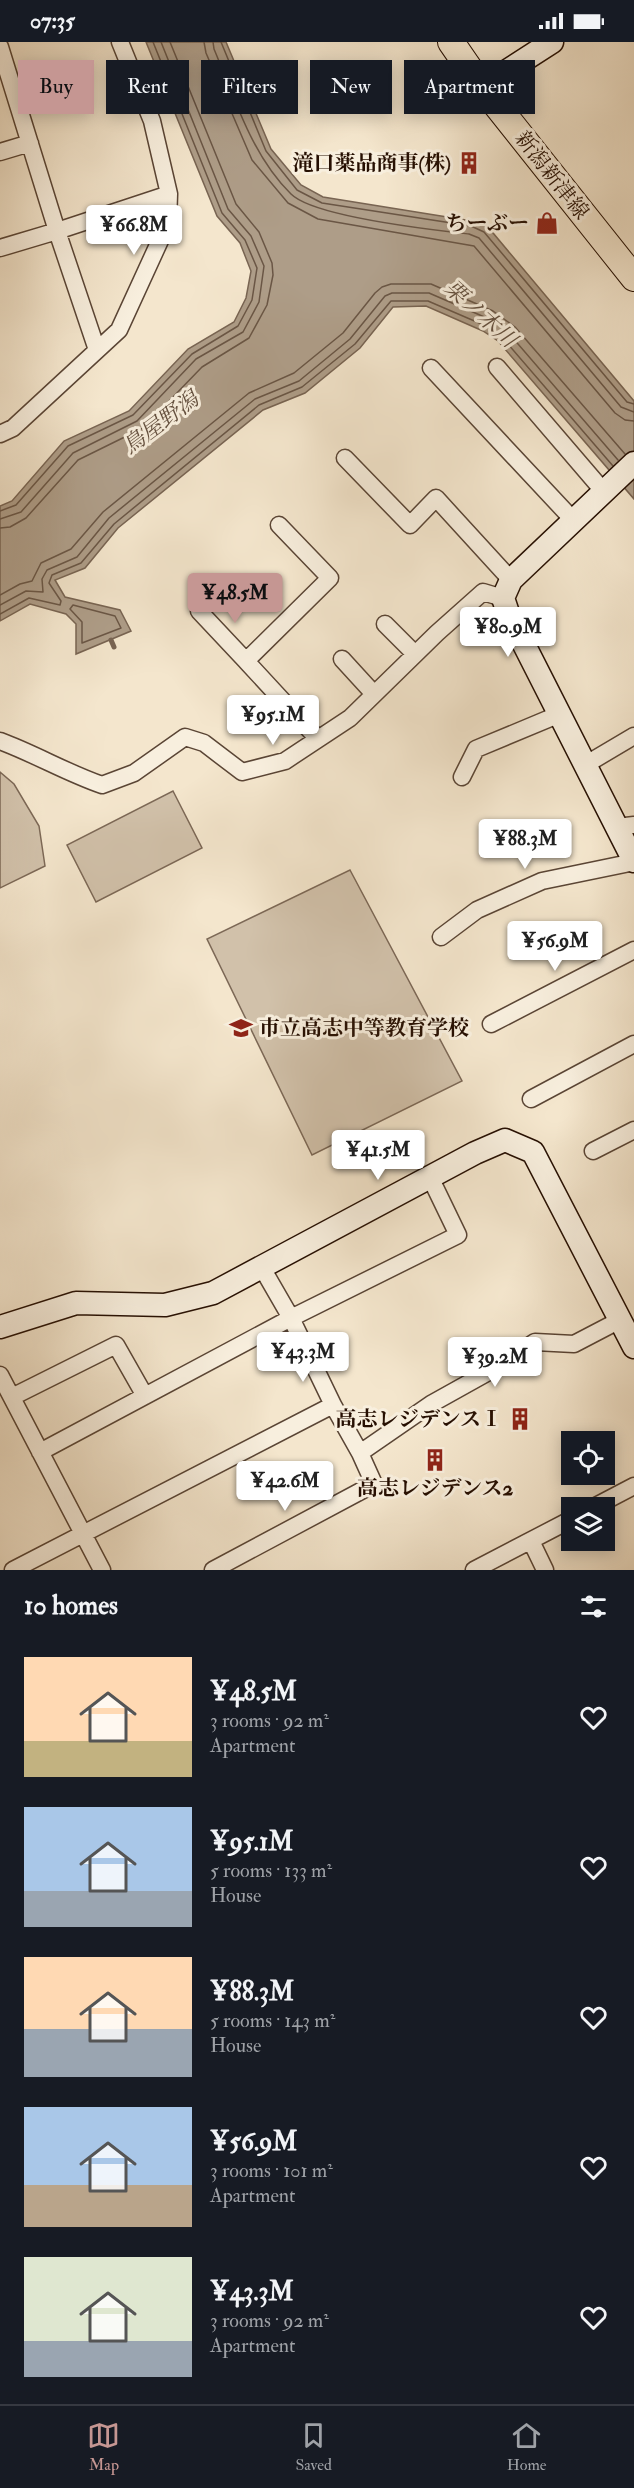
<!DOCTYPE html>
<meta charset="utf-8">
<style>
:root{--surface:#171b24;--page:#242831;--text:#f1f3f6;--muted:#9ea1a6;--line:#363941;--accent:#c59692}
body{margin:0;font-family:"IM FELL Double Pica","Noto Serif JP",serif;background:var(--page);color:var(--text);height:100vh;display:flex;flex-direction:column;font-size:22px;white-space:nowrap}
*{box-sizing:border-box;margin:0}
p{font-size:20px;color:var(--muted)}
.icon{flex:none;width:33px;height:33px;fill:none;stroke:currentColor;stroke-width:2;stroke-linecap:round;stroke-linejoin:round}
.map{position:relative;height:1528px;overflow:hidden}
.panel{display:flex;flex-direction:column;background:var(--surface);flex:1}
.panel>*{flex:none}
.top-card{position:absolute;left:18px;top:18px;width:598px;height:54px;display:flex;gap:12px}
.tools{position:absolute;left:561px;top:1389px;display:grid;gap:12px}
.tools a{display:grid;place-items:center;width:54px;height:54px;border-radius:0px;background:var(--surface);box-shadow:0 3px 15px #0003;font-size:30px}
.price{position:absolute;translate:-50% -51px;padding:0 14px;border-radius:6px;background:#fff;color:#222;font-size:20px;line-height:39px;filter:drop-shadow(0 2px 3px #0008)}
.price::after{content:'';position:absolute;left:50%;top:36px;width:18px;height:14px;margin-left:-9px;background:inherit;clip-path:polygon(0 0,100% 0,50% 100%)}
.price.active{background:var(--accent);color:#111}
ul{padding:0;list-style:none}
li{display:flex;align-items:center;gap:18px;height:150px;padding:0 24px}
li span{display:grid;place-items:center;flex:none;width:168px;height:120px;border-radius:0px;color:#555}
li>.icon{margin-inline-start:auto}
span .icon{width:72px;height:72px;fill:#fffc;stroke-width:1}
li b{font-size:26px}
h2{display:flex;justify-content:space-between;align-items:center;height:72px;padding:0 24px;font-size:26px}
.pill{padding:0 21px;border-radius:0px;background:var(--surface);box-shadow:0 3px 15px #0003;font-size:21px;line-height:54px}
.pill.active{background:var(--accent);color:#111}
.status{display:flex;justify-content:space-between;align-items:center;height:42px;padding:0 30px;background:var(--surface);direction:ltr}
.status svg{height:16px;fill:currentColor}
.tabs{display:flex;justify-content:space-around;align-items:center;height:84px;border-top:2px solid var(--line);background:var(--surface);font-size:16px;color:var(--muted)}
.tabs a{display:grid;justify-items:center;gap:3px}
.tabs .active{color:var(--accent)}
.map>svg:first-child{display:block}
.green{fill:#d1c1aa;stroke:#7c6856;stroke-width:1.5}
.water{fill:#ae9d88;stroke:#786452;stroke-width:1.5}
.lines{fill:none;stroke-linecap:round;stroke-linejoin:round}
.shore{stroke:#6a5645;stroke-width:1.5}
.stream{stroke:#786452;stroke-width:5}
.street-casing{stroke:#5a4535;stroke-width:19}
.secondary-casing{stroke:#260f02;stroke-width:25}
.primary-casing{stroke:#260f02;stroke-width:28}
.street{stroke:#f8efde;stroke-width:16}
.secondary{stroke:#f8efde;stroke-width:22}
.primary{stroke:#f4e6cd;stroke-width:26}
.labels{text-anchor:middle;stroke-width:6;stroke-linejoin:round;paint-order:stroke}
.poi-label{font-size:21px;font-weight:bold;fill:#260f02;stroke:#f8efde;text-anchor:end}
.street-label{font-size:21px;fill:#260f02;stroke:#f8efde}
.water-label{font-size:22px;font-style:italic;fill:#634f3e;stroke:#f8efde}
</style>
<div class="status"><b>07:35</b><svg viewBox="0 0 49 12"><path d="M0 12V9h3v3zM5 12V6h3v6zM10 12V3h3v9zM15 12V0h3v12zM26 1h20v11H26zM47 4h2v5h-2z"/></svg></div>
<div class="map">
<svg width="634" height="1528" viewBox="0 0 634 1528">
<rect width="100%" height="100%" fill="#f4e6cd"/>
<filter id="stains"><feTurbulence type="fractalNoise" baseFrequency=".00333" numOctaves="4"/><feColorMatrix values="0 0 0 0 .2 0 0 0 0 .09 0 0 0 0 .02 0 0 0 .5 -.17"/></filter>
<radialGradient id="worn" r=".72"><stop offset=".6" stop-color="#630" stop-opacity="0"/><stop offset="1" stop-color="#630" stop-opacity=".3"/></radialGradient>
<path class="green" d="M0,730L14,742L39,784L45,824L0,846Z
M173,749L202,806L96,860L67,803Z
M350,828L462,1039L312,1113L207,897Z"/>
<path class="water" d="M146,0H226L271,107L301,143L323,155L472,179L488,185L634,359V457L498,299L483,289L426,264L393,265L360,306L305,351L263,368L118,486L85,526L55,538L65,555L120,568L131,589L76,612V582L66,572L30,562L0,579V464L12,459L64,399L129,369L188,307L234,280L246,256L251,229L240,201L217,174Z"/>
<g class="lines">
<path class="shore" d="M204,0L206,11L252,118L288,161L318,177L474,204L615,371L625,378L634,379
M213,0L214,7C235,57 252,114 291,152C314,175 433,188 469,192L479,196L621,365L634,370
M221,0L266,109L297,148L322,161L471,184L484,190L627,360L634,362
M0,469L16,463L68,404L133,373L192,312L238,284L252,258L257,226L245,198L222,171L153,0
M0,477L21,470L73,411L137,379L196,317L243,290L259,260L264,224L251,194L228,167L161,0
M0,486L10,485L26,476L78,418L143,386L202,325L249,296L267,263L273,233L272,221L259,190L236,162L170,0
M0,553L20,542L32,539L41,521L71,507L103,470L249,351L294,331L343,291L375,251L382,245L391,242H431L493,269L515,285L625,412
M0,563L26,549L43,550L42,537L47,528L77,515L109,476L255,357L299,339L350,297L385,254L392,251H429L489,277L506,288L618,418
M73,563L115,574L121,586L82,601V580L70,567Z
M0,572L29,556L60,563L61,559L49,541L52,533L81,521L114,482L259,363L302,345L355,302L391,259H428L486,284L501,294L613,424"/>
<path class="stream" d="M111,598L114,605"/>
<g class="street-casing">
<path id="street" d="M0,5L57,189L0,206
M0,110L30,101
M97,308L57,189L169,152
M497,325L605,451
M431,326L575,480
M0,392L13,386L119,288L168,181L169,152L152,79L120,0
M345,416L410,483L436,456L511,538
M279,483L330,536L246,619L318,697
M199,569L246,619
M385,582L415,612
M342,617L374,652
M0,699C35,712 67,731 102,743L134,731L185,695L204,701L242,730L285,719L350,676L437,591L483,550L503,556
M585,723L634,694
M462,735L476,707L560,672
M617,785L634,783
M441,895L477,868L542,839L634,820
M491,982L634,908
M531,1057L634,1002
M593,1109L634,1088
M0,1333L102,1528
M12,1355L116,1303L145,1354
M40,1410L291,1276L458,1193L430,1135
M360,1411L431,1362L492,1328L535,1300L574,1302L620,1278
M592,1466L634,1444
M531,1499L545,1528
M13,1528L333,1363
M213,1528L374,1442L360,1411L333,1363L291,1276L261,1224
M474,1528L572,1477"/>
</g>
<g class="secondary-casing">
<path id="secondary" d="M482,45L552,0
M634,421L511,538L503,556L508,571L634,819
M0,1285L76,1261L165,1263L213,1251L475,1111L505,1098L533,1110L634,1305"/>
</g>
<g class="primary-casing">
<path id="primary" d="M451,0L482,45L634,236"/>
</g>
<use href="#street" class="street"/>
<use href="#secondary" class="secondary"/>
<use href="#primary" class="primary"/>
</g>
<defs>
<g id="building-bare" transform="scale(1.8)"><path d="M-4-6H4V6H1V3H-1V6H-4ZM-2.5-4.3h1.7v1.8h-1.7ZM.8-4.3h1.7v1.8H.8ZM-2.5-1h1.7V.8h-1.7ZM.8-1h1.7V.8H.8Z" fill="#8f2418" stroke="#f8efde" stroke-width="2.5" paint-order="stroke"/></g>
<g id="shop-bare" transform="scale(1.8)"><path d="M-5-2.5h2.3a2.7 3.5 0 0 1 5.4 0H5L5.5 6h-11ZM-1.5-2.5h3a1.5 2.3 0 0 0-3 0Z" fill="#8f2418" stroke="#f8efde" stroke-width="2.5" paint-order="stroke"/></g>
<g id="school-bare" transform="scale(1.8)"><path d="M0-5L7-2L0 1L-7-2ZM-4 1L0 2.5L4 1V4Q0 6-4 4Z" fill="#8f2418" stroke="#f8efde" stroke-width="2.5" paint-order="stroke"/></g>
</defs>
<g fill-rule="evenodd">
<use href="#building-bare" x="469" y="121"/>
<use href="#shop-bare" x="547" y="181"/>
<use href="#school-bare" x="241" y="986"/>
<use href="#building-bare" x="520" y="1377"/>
<use href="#building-bare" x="435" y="1418"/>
</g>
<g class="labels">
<g class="poi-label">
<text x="451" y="128">滝口薬品商事(株)</text>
<text x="529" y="188">ちーぶー</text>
<text x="259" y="993" text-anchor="start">市立高志中等教育学校</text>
<text x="502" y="1384">高志レジデンスⅠ</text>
<text x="435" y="1453" text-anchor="middle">高志レジデンス2</text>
</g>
<g class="street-label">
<text transform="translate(552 133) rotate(52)" y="7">新潟新津線</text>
</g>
<g class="water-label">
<text transform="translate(481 271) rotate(42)" y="8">栗ノ木川</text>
<text transform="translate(160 380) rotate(-37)" y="8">鳥屋野潟</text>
</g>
</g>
<rect width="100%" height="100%" filter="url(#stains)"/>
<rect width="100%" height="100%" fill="url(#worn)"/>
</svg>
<div class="tools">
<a><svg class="icon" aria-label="locate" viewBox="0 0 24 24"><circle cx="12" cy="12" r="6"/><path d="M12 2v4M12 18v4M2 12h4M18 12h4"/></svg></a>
<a><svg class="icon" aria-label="layers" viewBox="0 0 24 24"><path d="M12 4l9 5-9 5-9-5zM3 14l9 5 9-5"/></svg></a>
</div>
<b class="price" style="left:134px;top:214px">¥66.8M</b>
<b class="price active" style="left:235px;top:582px">¥48.5M</b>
<b class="price" style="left:508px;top:616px">¥80.9M</b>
<b class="price" style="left:273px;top:704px">¥95.1M</b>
<b class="price" style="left:525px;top:828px">¥88.3M</b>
<b class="price" style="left:555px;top:930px">¥56.9M</b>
<b class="price" style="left:378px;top:1139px">¥41.5M</b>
<b class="price" style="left:303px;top:1341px">¥43.3M</b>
<b class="price" style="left:495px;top:1346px">¥39.2M</b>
<b class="price" style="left:285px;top:1470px">¥42.6M</b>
<div class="top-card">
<a class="pill active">Buy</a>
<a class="pill">Rent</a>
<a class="pill">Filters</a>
<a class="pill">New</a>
<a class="pill">Apartment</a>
</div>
</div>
<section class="panel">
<h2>10 homes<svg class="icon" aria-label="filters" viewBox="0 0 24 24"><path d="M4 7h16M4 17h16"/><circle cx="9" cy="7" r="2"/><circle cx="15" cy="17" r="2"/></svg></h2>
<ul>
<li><span style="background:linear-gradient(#ffd9b3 70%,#c2b280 0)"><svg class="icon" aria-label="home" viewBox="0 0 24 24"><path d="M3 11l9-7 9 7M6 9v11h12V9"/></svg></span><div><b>¥48.5M</b><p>3 rooms · 92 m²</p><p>Apartment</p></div><svg class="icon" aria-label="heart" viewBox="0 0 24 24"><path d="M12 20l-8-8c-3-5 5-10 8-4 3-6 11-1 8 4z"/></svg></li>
<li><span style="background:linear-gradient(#a9c7e8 70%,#9aa5b1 0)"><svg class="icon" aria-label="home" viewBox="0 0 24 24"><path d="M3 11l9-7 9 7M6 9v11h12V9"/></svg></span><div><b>¥95.1M</b><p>5 rooms · 133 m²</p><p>House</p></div><svg class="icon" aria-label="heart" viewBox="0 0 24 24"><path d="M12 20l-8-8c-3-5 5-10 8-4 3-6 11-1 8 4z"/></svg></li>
<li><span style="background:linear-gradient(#ffd9b3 60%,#9aa5b1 0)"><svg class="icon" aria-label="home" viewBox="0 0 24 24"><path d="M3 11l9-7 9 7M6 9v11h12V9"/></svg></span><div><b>¥88.3M</b><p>5 rooms · 143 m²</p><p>House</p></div><svg class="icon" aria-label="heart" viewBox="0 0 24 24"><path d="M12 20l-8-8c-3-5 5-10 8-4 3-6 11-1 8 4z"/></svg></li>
<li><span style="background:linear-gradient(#a9c7e8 65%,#b9a48a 0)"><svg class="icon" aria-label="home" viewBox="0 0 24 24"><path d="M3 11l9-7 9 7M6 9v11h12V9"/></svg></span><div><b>¥56.9M</b><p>3 rooms · 101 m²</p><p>Apartment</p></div><svg class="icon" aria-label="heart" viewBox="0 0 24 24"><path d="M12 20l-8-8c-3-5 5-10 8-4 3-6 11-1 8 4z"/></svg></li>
<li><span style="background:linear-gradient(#dfe7d0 70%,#9aa5b1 0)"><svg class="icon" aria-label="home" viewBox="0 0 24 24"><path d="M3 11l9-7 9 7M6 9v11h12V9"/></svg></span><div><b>¥43.3M</b><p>3 rooms · 92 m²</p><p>Apartment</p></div><svg class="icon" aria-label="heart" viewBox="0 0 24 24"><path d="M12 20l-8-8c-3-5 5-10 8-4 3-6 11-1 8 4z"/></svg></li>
</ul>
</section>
<nav class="tabs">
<a class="active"><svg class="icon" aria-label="map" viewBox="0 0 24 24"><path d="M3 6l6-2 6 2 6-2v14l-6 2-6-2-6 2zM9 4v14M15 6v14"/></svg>Map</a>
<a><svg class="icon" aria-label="saved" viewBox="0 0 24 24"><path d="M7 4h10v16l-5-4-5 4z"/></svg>Saved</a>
<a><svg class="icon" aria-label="home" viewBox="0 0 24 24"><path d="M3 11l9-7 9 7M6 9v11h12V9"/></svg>Home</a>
</nav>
